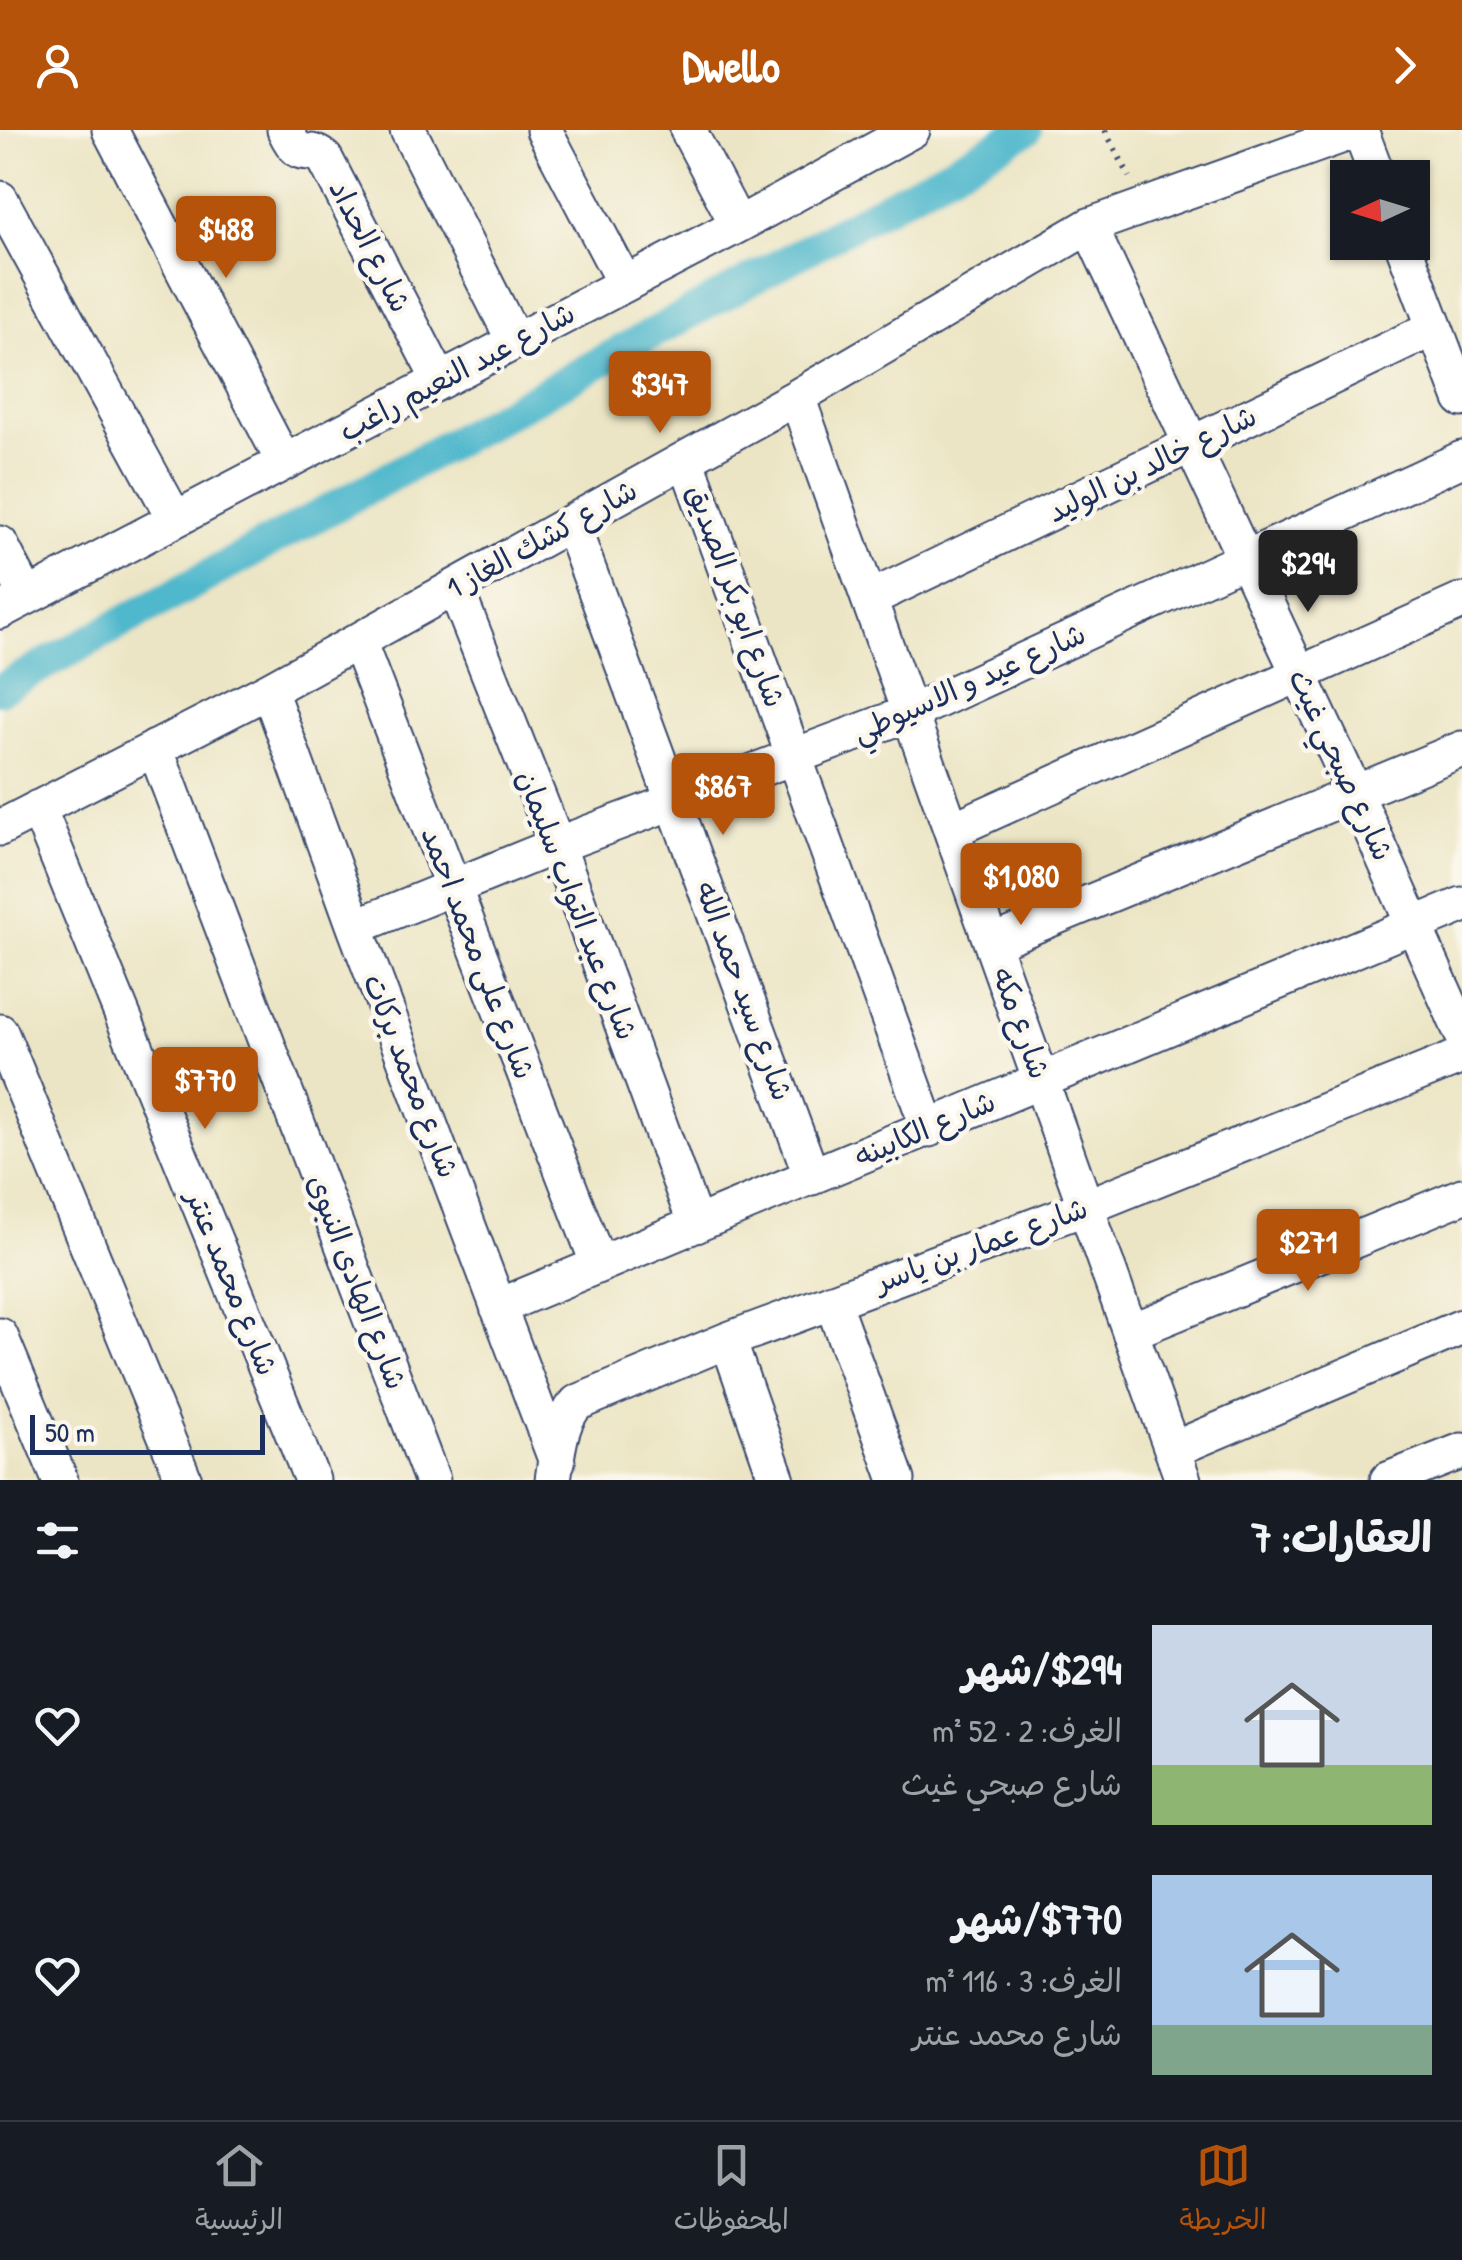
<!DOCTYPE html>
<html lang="ar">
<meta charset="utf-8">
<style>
:root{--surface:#171b24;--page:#20242c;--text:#f1f3f6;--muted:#9ea1a6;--line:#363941;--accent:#b45309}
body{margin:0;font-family:"Patrick Hand","Playpen Sans Arabic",sans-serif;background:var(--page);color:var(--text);direction:rtl;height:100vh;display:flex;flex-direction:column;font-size:38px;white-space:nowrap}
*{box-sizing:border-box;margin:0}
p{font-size:32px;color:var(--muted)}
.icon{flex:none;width:55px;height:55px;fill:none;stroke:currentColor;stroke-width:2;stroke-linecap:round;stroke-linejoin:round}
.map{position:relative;height:1350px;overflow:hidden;direction:ltr}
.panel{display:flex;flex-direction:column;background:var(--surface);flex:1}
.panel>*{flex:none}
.needle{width:65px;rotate:266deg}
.fabs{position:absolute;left:1330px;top:30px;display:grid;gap:20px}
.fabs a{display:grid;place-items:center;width:100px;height:100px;border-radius:0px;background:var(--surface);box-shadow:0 2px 8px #0004;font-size:50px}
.scale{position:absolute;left:30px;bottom:25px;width:235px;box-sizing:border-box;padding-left:10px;border:5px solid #1b2f5e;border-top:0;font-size:28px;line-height:35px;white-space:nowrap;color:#1b2f5e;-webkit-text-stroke:8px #fbf7ec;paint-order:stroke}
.price{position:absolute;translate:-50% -85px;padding:0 22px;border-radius:10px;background:var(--accent);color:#fff;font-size:32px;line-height:65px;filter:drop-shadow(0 2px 5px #0008)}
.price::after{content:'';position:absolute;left:50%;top:60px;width:30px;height:22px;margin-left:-15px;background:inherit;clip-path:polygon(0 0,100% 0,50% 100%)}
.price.active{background:#222;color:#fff}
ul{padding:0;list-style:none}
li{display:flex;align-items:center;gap:30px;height:250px;padding:0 30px}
li span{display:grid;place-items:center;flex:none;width:280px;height:200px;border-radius:0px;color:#555}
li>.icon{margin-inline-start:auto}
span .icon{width:120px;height:120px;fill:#fffc;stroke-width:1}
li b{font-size:42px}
h2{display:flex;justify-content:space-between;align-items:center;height:120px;padding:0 30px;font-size:42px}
header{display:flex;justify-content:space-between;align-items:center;height:130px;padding:0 30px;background:var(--accent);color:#fff;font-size:45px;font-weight:700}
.tabs{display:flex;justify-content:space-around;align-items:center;height:140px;border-top:2px solid var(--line);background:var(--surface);font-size:28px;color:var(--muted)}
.tabs a{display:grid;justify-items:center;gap:5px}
.tabs .active{color:var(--accent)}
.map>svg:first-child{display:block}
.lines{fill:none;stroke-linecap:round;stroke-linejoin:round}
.canal{stroke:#4fb8cc;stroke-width:32}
.minor-casing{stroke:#3a4a6d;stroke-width:39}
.path{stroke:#3a4a6d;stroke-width:6;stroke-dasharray:2.5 8;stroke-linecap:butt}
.minor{stroke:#fff;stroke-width:35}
.labels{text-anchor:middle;stroke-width:9;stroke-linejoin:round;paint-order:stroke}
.street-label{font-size:30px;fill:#1b2f5e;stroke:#fbf7ec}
</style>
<header><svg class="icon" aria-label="forward" viewBox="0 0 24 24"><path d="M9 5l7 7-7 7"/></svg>Dwello<svg class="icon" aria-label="person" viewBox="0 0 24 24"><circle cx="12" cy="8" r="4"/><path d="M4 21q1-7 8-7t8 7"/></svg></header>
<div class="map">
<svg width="1462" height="1350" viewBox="0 0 1462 1350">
<rect width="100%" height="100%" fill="#fbf7ec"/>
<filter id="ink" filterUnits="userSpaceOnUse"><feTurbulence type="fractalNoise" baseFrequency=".01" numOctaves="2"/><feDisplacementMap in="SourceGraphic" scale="20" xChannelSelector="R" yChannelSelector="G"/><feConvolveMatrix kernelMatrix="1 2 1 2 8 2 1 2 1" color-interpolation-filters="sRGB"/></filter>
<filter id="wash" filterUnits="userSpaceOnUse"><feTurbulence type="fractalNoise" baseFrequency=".0048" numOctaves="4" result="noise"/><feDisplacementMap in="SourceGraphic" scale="40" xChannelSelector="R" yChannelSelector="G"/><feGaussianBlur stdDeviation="2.25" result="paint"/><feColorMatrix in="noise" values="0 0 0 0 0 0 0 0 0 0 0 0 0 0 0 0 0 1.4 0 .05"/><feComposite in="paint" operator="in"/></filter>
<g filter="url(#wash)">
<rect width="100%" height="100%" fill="#ece5c5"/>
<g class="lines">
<path class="canal" d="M0,559L1026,0"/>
</g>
</g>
<g filter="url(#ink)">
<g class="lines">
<g class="minor-casing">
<path id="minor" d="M110,0L284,332
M285,0C302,36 306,12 325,29L440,251
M408,0L515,212
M544,0L625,154
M688,0L738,95
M1360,0L1378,48
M0,69L175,389
M1089,96L1355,663L1462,903
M1402,112L1462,269
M797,267L1183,1350
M686,329L929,999
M571,393L812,1047
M0,414L27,466
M455,457L557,715L696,1095
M869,469L1434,198
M0,481L738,95L912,0
M358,511L599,1135
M269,560L355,797L557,1332
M155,618L432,1350
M38,678L312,1350
M0,698L269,560L358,511L797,267L1089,96L1357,0
M952,700L1462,471
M355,797L557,715L910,583L1462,329
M992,813L1462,619
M0,902L184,1350
M832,1171L897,1350
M498,1177L1462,775
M1130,1202L1462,1066
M0,1206L60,1350
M728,1210L777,1350
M1172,1320L1462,1197
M553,1350C557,1324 559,1292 577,1273L728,1210L1086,1077L1462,926
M1388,1350L1462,1321"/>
</g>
<path class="path" d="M1105,0L1130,47"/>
<use href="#minor" class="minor"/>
</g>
</g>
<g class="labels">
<g class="street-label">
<text transform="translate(370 116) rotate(63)" y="10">شارع الحداد</text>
<text transform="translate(457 242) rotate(-28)" y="10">شارع عبد النعيم راغب</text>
<text transform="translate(1152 334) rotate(-26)" y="10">شارع خالد بن الوليد</text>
<text transform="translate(542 409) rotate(-29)" y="10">شارع كشك الغاز 1</text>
<text transform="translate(736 466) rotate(70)" y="10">شارع ابو بكر الصديق</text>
<text transform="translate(969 553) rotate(-24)" y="10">شارع عيد و الاسيوطي</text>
<text transform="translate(1341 635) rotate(65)" y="10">شارع صبحي غيث</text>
<text transform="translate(577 775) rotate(69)" y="10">شارع عبد التواب سليمان</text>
<text transform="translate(478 823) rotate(69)" y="10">شارع على محمد احمد</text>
<text transform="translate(744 861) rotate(70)" y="10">شارع سيد حمد الله</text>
<text transform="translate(1021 893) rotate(70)" y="10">شارع مكه</text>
<text transform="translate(411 946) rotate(69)" y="10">شارع محمد بركات</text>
<text transform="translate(925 999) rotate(-23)" y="10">شارع الكابينه</text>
<text transform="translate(981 1115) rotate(-20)" y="10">شارع عمار بن ياسر</text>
<text transform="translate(357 1152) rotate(69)" y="10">شارع الهادى النبوى</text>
<text transform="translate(232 1153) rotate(68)" y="10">شارع محمد عنتر</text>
</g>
</g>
</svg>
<div class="fabs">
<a><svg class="needle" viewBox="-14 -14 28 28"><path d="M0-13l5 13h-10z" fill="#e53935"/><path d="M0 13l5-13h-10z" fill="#9ea1a6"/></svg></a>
</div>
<div class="scale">50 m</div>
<b class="price" style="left:226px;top:151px">$488</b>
<b class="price" style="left:660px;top:306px">$347</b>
<b class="price active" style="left:1308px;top:485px">$294</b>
<b class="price" style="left:723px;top:708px">$867</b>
<b class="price" style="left:1021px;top:798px">$1,080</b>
<b class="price" style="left:205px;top:1002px">$770</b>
<b class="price" style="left:1308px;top:1164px">$271</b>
</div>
<section class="panel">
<h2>العقارات: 7<svg class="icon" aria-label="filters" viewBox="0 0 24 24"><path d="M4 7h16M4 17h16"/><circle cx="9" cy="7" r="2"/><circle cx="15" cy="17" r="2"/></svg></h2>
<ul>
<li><span style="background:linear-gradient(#c9d6e8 70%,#8fb573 0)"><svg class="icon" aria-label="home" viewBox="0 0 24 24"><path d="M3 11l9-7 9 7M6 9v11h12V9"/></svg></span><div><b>$294/شهر</b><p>الغرف: 2 · 52 m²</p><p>شارع صبحي غيث</p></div><svg class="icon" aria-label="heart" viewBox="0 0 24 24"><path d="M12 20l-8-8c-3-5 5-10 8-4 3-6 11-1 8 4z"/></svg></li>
<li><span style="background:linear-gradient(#a9c7e8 75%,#7fa58c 0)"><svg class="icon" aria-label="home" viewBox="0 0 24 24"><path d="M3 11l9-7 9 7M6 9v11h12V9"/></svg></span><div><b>$770/شهر</b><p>الغرف: 3 · 116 m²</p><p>شارع محمد عنتر</p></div><svg class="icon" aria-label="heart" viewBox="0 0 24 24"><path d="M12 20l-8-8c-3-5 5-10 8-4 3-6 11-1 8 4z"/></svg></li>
</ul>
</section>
<nav class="tabs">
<a class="active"><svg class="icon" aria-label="map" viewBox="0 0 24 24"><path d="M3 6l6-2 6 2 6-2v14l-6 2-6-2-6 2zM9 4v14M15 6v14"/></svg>الخريطة</a>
<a><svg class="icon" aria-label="saved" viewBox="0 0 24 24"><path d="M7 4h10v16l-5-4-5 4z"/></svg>المحفوظات</a>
<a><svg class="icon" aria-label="home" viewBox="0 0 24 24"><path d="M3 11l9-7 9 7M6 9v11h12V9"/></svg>الرئيسية</a>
</nav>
